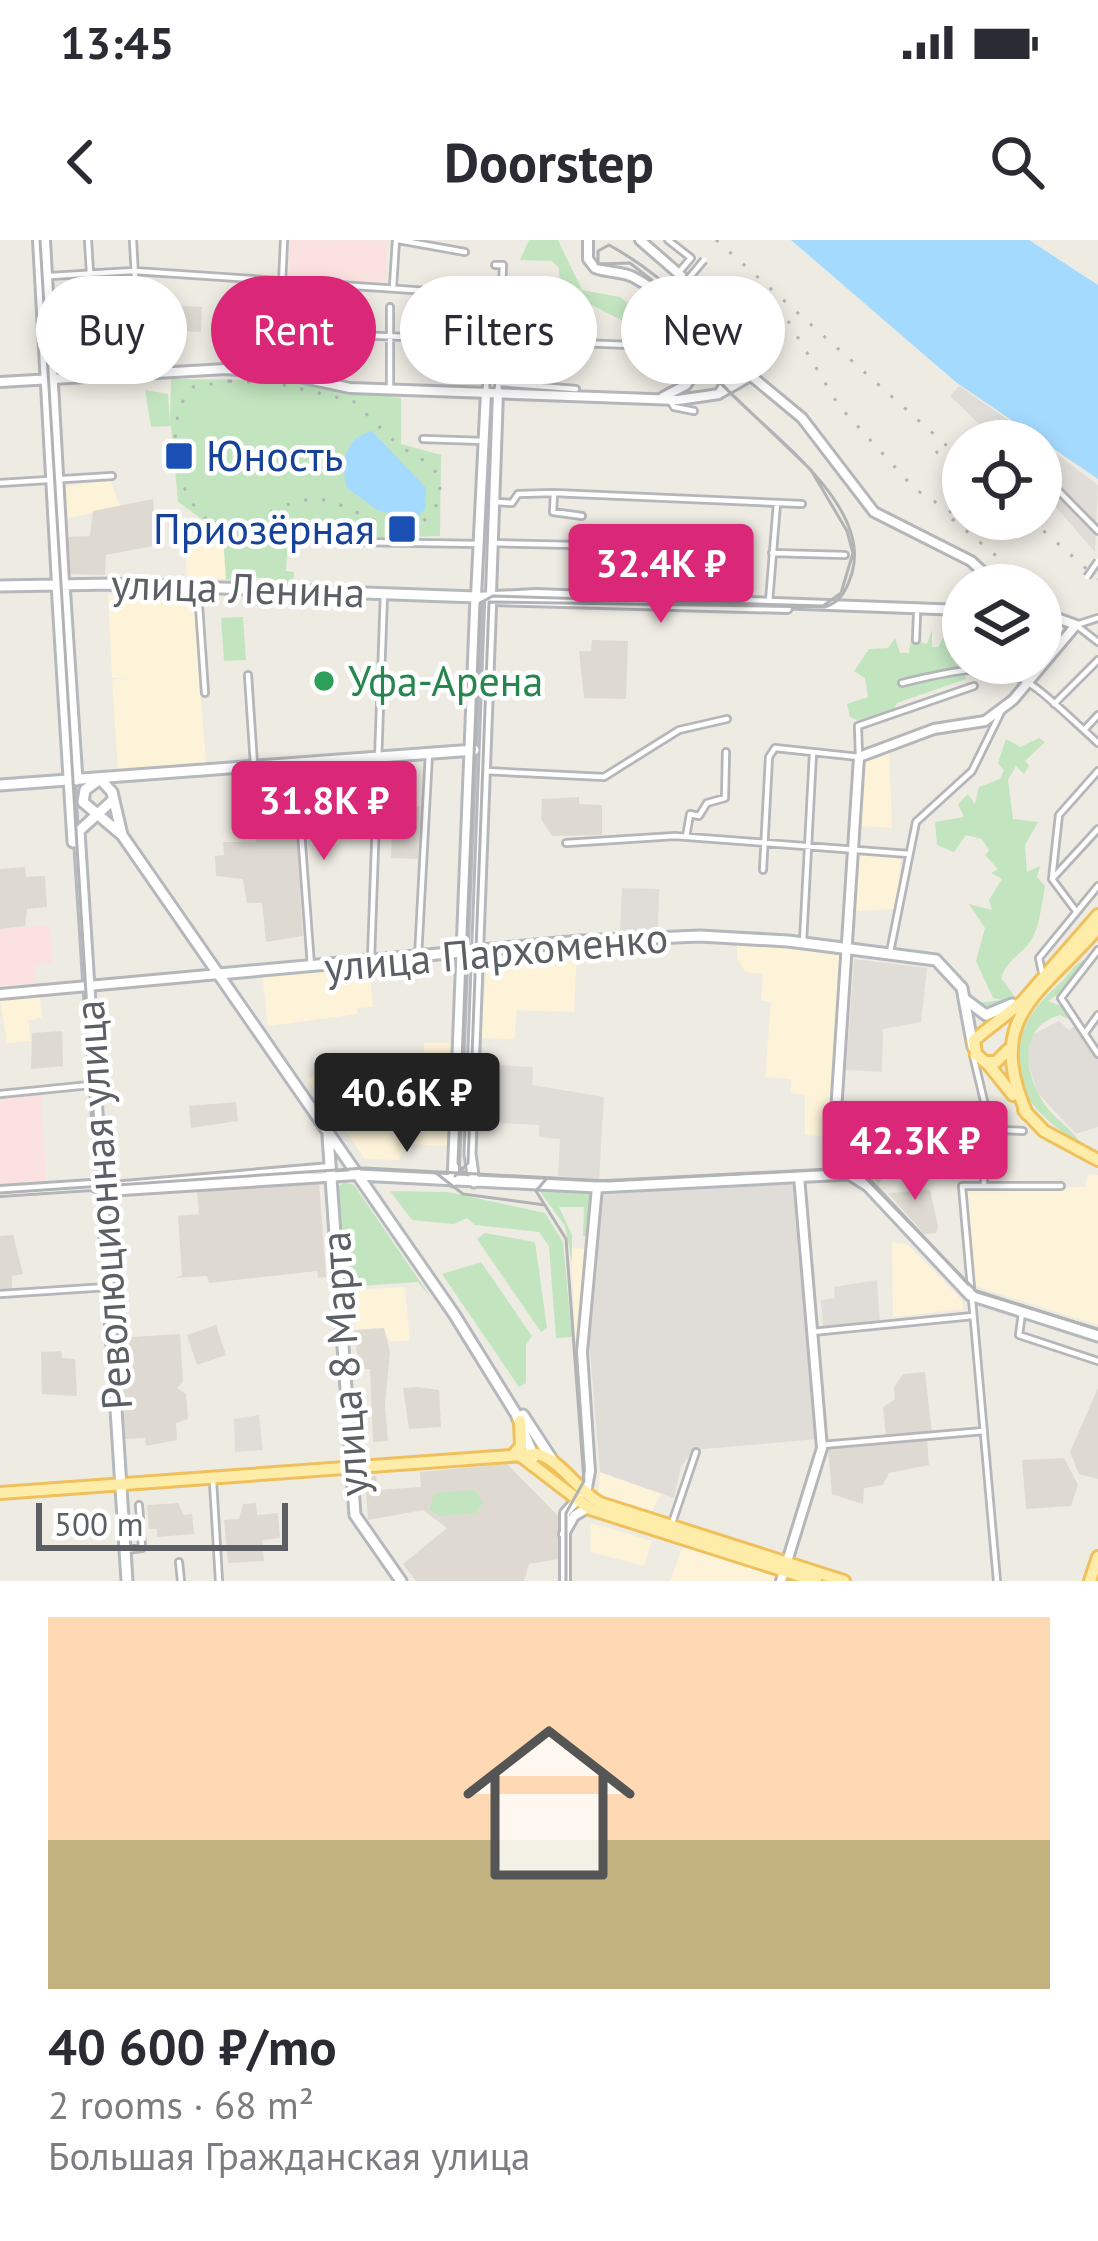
<!DOCTYPE html>
<meta charset="utf-8">
<style>
:root{--surface:#fff;--page:#f2f2f3;--text:#2b2b33;--muted:#7c7c81;--line:#e1e1e2;--accent:#db2777}
body{margin:0;font-family:"PT Sans",sans-serif;background:var(--page);color:var(--text);height:100vh;display:flex;flex-direction:column;font-size:45px;white-space:nowrap}
*{box-sizing:border-box;margin:0}
p{font-size:39px;color:var(--muted)}
.icon{flex:none;width:66px;height:66px;fill:none;stroke:currentColor;stroke-width:2;stroke-linecap:round;stroke-linejoin:round}
.map{position:relative;height:1341px;overflow:hidden}
.panel{display:flex;flex-direction:column;background:var(--surface);flex:1}
.panel>*{flex:none}
.banner{position:absolute;left:36px;top:36px;width:1026px;height:108px;display:flex;gap:24px}
.buttons{position:absolute;left:942px;top:180px;display:grid;gap:24px}
.buttons a{display:grid;place-items:center;width:120px;height:120px;border-radius:50%;background:var(--surface);box-shadow:0 6px 18px #0003;font-size:60px}
.scale{position:absolute;left:36px;bottom:30px;width:252px;box-sizing:border-box;padding-left:12px;border:6px solid #5c6064;border-top:0;font-size:33px;line-height:42px;white-space:nowrap;color:#5c6064;-webkit-text-stroke:9px #fff;paint-order:stroke}
.price{position:absolute;translate:-50% -102px;padding:0 27px;border-radius:12px;background:var(--accent);color:#fff;font-size:39px;line-height:78px;filter:drop-shadow(0 3px 6px #0008)}
.price::after{content:'';position:absolute;left:50%;top:72px;width:36px;height:27px;margin-left:-18px;background:inherit;clip-path:polygon(0 0,100% 0,50% 100%)}
.price.active{background:#222;color:#fff}
ul{padding:0;list-style:none}
li{display:grid;align-content:center;gap:24px;height:636px;padding:0 48px}
li+li{border-top:3px solid var(--line)}
li span{display:grid;place-items:center;height:372px;border-radius:0px;color:#555}
li>.icon{margin-inline-start:auto}
span .icon{width:216px;height:216px;fill:#fffc;stroke-width:1}
li b{font-size:51px}
.pill{padding:0 42px;border-radius:54px;background:var(--surface);box-shadow:0 6px 18px #0003;font-size:42px;line-height:108px}
.pill.active{background:var(--accent);color:#fff}
.status{display:flex;justify-content:space-between;align-items:center;height:84px;padding:0 60px;background:var(--surface);direction:ltr}
.status svg{height:33px;fill:currentColor}
header{display:flex;justify-content:space-between;align-items:center;height:156px;padding:0 48px;background:var(--surface);font-size:54px;font-weight:800}
.map>svg:first-child{display:block}
.commercial{fill:#fdf3d9}
.industrial{fill:#e0ddd8}
.education{fill:#dedad2}
.medical{fill:#fbe1e0}
.green{fill:#c2e5c0}
.water{fill:#a4dafe}
.lines{fill:none;stroke-linecap:round;stroke-linejoin:round}
.pedestrian-tunnel{stroke:#cac8c3;stroke-width:4.5;stroke-dasharray:4.5 2;stroke-linecap:butt}
.minor-casing{stroke:#b4b6ba;stroke-width:10}
.tertiary-casing{stroke:#b4b6ba;stroke-width:14}
.secondary-casing{stroke:#b5b9bd;stroke-width:15}
.primary-casing{stroke:#efc05b;stroke-width:16}
.minor{stroke:#fff;stroke-width:4.5}
.tertiary{stroke:#fff;stroke-width:8}
.secondary{stroke:#fff;stroke-width:9}
.primary{stroke:#feeca9;stroke-width:10}
.tram{stroke:#b2b3b4;stroke-width:3}
.rail{stroke:#b2b3b4;stroke-width:3;stroke-dasharray:3 15;stroke-linecap:butt}
.pedestrian-bridge-casing{stroke:#b4b6ba;stroke-width:10;stroke-linecap:butt}
.pedestrian-bridge{stroke:#fff;stroke-width:4.5}
.transit-dot{fill:#1a4fb4;stroke:#fff;stroke-width:4.5}
.leisure-dot{fill:#2e9e5b;stroke:#fff;stroke-width:4.5}
.labels{text-anchor:middle;stroke-width:9;stroke-linejoin:round;paint-order:stroke}
.transit-label{font-size:42px;fill:#164399;stroke:#fff;text-anchor:start}
.street-label{font-size:42px;fill:#5c6064;stroke:#fff}
.leisure-label{font-size:42px;fill:#27864d;stroke:#fff;text-anchor:start}
</style>
<div class="status"><b>13:45</b><svg viewBox="0 0 49 12"><path d="M0 12V9h3v3zM5 12V6h3v6zM10 12V3h3v9zM15 12V0h3v12zM26 1h20v11H26zM47 4h2v5h-2z"/></svg></div>
<header><svg class="icon" aria-label="back" viewBox="0 0 24 24"><path d="M15 5l-7 7 7 7"/></svg>Doorstep<svg class="icon" aria-label="search" viewBox="0 0 24 24"><circle cx="10" cy="10" r="6"/><path d="M15 15l6 6"/></svg></header>
<div class="map">
<svg width="1098" height="1341" viewBox="0 0 1098 1341">
<rect width="100%" height="100%" fill="#eeebe3"/>
<path class="commercial" d="M110,241L121,267L63,279L62,246Z
M223,292L226,339L187,338L183,293Z
M193,354L206,524L118,530L112,440L127,438H112L108,355Z
M889,510L892,588L862,586L863,518Z
M857,615L901,616L897,669L853,671Z
M737,702L840,714L830,897L805,895V855L791,853V839L765,837L771,762L761,760L763,734L745,732L737,718Z
M577,709L574,772L517,770L514,799L480,798L488,715Z
M369,725L373,767L357,768L358,774L268,786L262,735Z
M40,757L42,777L28,781L31,801L7,803L0,760Z
M424,803H452L449,906L406,904L399,920L365,919L343,887L358,875L362,862L380,863L407,888H420Z
M332,828L344,840L339,845L346,871L340,878L306,839Z
M1088,934L1098,935V1085L975,1046L967,950L1085,947Z
M892,1003L907,1004L962,1060L963,1069L893,1077Z
M571,1008L589,1009L581,1100L575,1097Z
M405,1047L410,1100L390,1102L383,1088L355,1090L351,1050Z
M600,1232L661,1254L652,1271L598,1254Z
M591,1283L652,1301L644,1326L590,1312Z
M683,1307L775,1334V1341H670Z"/>
<path class="industrial" d="M959,146L1039,201H997L950,156Z
M1041,202L1098,245L1095,312L1041,250Z
M622,648L659,649L658,690L620,692Z
M854,719L927,728L921,782L883,789L882,832L846,830Z
M1059,781L1069,790L1078,784L1098,817V887L1076,894L1037,852L1027,817L1032,795Z
M478,824L533,827L532,845L604,857L599,939L558,936L560,899L539,897V885L479,882Z
M793,941L817,1199L694,1210L681,1227L674,1258L600,1232L589,1099L602,951Z
M877,1040L880,1083L823,1086L821,1060L835,1058L834,1047Z
M259,1175L263,1210L235,1212L234,1179Z"/>
<path class="education" d="M164,65L202,67L201,92L163,90Z
M153,259L158,305L106,315L105,335L69,334L66,297L90,296L93,271Z
M592,400L628,401L626,459L584,458L579,411H591Z
M323,543L333,544V588L324,589L323,581L305,582L303,550H320Z
M294,555L303,696L266,702L262,663H247L243,639L216,636L215,616L224,615L223,602H256L251,557Z
M579,557V564L602,565V595L552,596L541,579L542,559Z
M393,565L420,566L418,619L391,618Z
M25,627L26,637L45,636L47,667L27,669L25,686L0,689V629Z
M62,791L63,826L31,829L32,793Z
M236,862L238,881L191,888L189,866Z
M319,941L326,1037L318,1038L317,1031L209,1043L207,1036L175,1038L182,1035L178,976L199,974L197,950Z
M930,950L938,986L936,993L924,994L888,953Z
M13,995L23,1034L12,1036V1049H0V996Z
M216,1085L226,1115L197,1125L187,1095Z
M384,1088L390,1112L385,1164L388,1201L373,1202L370,1129H358L355,1090Z
M180,1094L183,1142L177,1148L186,1154L188,1179L176,1183L177,1200L146,1206L145,1198L123,1199L117,1098Z
M61,1111L62,1118L75,1119L77,1156L42,1154L41,1112Z
M925,1132L932,1192L886,1196L883,1167L895,1159L894,1147L903,1134Z
M417,1147L439,1150L441,1187L409,1189L403,1148Z
M1098,1148V1239L1079,1234L1070,1212Z
M927,1198L929,1225L889,1233L883,1245L864,1248L863,1264L832,1254L828,1208Z
M1064,1218L1078,1245L1071,1266L1026,1269L1022,1220Z
M507,1224L561,1279L559,1319L529,1324L524,1341H416L403,1324L447,1288L423,1270L368,1280L365,1237L376,1236L378,1250L421,1247L420,1232Z
M178,1263L184,1275L192,1274L194,1294L157,1297V1289H149L147,1265Z
M256,1263L257,1275L278,1273L280,1298L262,1300L264,1321L228,1323L224,1280L239,1279L243,1264Z"/>
<path class="medical" d="M290,0L387,1L386,43L289,39Z
M50,685L53,724L35,725L36,743L0,746V689Z
M41,855L46,941L0,944V859Z"/>
<path class="green" d="M529,0H558L582,50L620,57L663,88L641,90L560,49L559,28L552,21L520,20Z
M171,139L288,140L401,158V204L441,215L440,296L331,300L328,281L289,279L286,331L294,332L293,343L255,337L226,340L223,294L178,262L171,186L151,187L145,150L168,154L170,183Z
M593,308L667,310L666,352L592,351Z
M243,377L246,420L224,421L221,378Z
M932,390V407H938L944,396L956,410L963,397V423H971L962,430L966,439L897,463L892,473L862,482L850,477L847,464L868,457L865,438L854,431L869,409L888,408L895,398L900,413H909L911,400L927,404Z
M1039,498L1045,502L1025,521L1029,526L1024,534L1016,526L1008,540L1013,579L1038,582L1025,605L1027,632L1040,626L1037,637L1045,646C1042,662 1040,683 1033,697C1024,714 1008,717 1001,738L1015,757L990,771L981,770L975,763L1002,760L993,758L976,721L985,688L969,664L992,670L989,660L1002,639L991,633L998,629L985,615L989,610L982,599L966,595L954,612L937,605L935,582L964,577L958,564L968,554L975,564L979,547L1000,539L1004,530L998,523L1006,499L1020,507Z
M1087,719L1064,750L1048,761L1064,767L1076,783L1060,775C1015,788 1025,839 1048,869C1058,881 1074,891 1080,903C1006,860 993,803 1059,744C1070,735 1072,724 1087,719Z
M888,890L878,928L884,933L879,944L860,925L845,921V908L870,905Z
M344,942L354,945L432,1059L418,1042L344,1047L337,948Z
M539,950L593,954L590,996H583L584,967H559L572,995V1022L565,986Z
M390,951L448,952L545,973L563,1002L572,1097L556,1098L549,1006L539,992L475,985L467,978L454,984L412,980Z
M485,993L535,1002L547,1088L541,1092L477,999Z
M481,1022L532,1096L526,1105V1143L519,1147L442,1034Z
M475,1250L483,1263L476,1273L440,1276L429,1270L434,1253Z"/>
<path class="water" d="M791,0H1029L1098,45V239L957,143Z
M372,191L426,248L425,269L414,280L377,270L347,248C340,224 345,197 372,191Z"/>
<g class="lines">
<path class="pedestrian-tunnel" d="M666,66L679,50"/>
<g class="minor-casing">
<path id="minor" d="M88,0L90,33
M133,0L140,132
M398,0L465,12
M668,0L691,18L680,31
M495,25H503L498,152
M50,36L134,31L502,56L555,53
M393,47L396,0
M390,67V150
M325,94L659,106
M278,133L284,0
M499,143L576,149
M486,152L489,51
M669,159L674,167L694,171
M423,199L484,201
M1046,238L1098,291
M0,243L112,236
M554,253L553,272L582,276
M496,262L512,263L518,254L554,253L802,264
M356,302L480,304
M492,303L575,305
M772,313L845,315
M198,351L205,453
M769,362L777,263
M1076,385L1098,402
M1076,385L1098,378
M916,400L917,374
M248,435L254,525
M902,443C1016,415 1014,427 1098,503
M1054,464L1098,420
M1084,490L1098,475
M296,524L311,726
M485,531L604,537L679,490L727,479
M686,597L690,574L699,576L707,563L725,558L726,512
M566,603L675,596L909,614
M763,630L769,517L775,508L859,517L858,486L974,446
M1052,639L1059,575L1098,531
M1052,639L1098,589
M1052,639L1076,671
M803,702L813,513
M1098,710L1061,758L1098,814
M890,712L916,582L972,531L1001,472
M418,717L429,513
M371,719L384,353
M1042,732L1039,718L1098,646
M1085,793L1098,775
M973,815L984,861V946
M0,854L90,845
M987,889L1023,891
M0,1054L107,1047
M1022,1073L1019,1095L1098,1121
M812,1092L973,1076
M822,1205L984,1191
M213,1241L219,1341
M672,1283L696,1212
M125,1310L142,1308L139,1265
M179,1322L181,1341
M997,1341L962,946H1061"/>
</g>
<g class="tertiary-casing">
<path id="tertiary" d="M38,0L57,344
M45,0L64,343
M588,0V19L595,28C607,33 622,31 633,37C668,55 699,90 696,131L686,145L663,157
M640,0L702,54L731,134
M726,115L802,178L874,272L971,321L997,345
M0,142L226,129L290,135L350,148L678,160L719,154L731,134
M722,152L752,135
M491,354L498,152
M476,357L536,354L963,370
M476,357L486,152
M490,360L787,368
M0,754L219,734
M832,934L859,517L934,489L985,481L1013,460L1076,385L1041,372
M101,948L330,928
M0,951L91,945L107,951L357,935
M586,1253L590,1231L582,1112L597,947
M564,1294L574,1276L589,1267
M565,1341V1273L579,1258
M781,1341L822,1208L799,936"/>
</g>
<g class="secondary-casing">
<path id="secondary" d="M64,343L77,540
M57,344L73,602
M0,346L112,344L476,357L453,941
M0,545L474,510
M113,560L79,591L127,1341
M122,595L83,562L85,550L100,539L112,552L122,595L454,1074L516,1174L534,1217
M219,734L580,701L700,696L788,701L936,720L962,748L973,807
M966,760L986,775L1012,764
M328,896L355,1275L401,1341
M358,935L597,947L849,934L868,946L970,1055L1098,1096
M474,942L470,914L491,354
M523,1175L553,1221"/>
</g>
<g class="primary-casing">
<path id="primary" d="M1008,810L996,822H985L976,814L974,800L1022,762L1098,675
M988,824L1013,855
M1024,870L1044,891L1098,920
M1027,874C984,776 1039,756 1098,688
M513,1215L521,1206L520,1181
M522,1217L590,1269L816,1341
M0,1253L537,1214C561,1220 577,1250 600,1263L844,1341
M1090,1341L1098,1317"/>
</g>
<use href="#minor" class="minor"/>
<use href="#tertiary" class="tertiary"/>
<use href="#secondary" class="secondary"/>
<use href="#primary" class="primary"/>
<path class="tram" d="M40,0L97,934L108,947
M436,933L463,954L545,965
M455,936L468,923L489,362L825,367C841,362 847,349 852,333C873,262 760,188 722,144C705,124 702,100 692,77C679,49 636,20 609,5L598,11V24L630,23L677,60L714,137L811,230L847,291L853,313L841,353L823,366L493,356L480,363L458,923C460,928 463,932 468,935
M547,938L536,951L566,999L584,1241L566,1273V1341
M0,953L365,928L609,941L856,928L977,1052L1098,1089"/>
<path class="rail" d="M716,0L963,220
M788,81L839,166L915,249L968,283
M229,141L276,143L353,161L399,206L432,225C440,240 444,254 434,269C404,316 353,259 315,259C285,260 262,279 235,288C176,290 158,179 193,147Z
M936,211L963,249
M952,279L1024,339
M1030,279L1098,339"/>
<g class="pedestrian-bridge-casing">
<path id="pedestrian-bridge" d="M679,50L704,20
M1087,337L1098,321"/>
</g>
<use href="#pedestrian-bridge" class="pedestrian-bridge"/>
</g>
<g class="transit-dot">
<rect x="164" y="201" width="30" height="30" rx="6"/>
<rect x="387" y="274" width="30" height="30" rx="6"/>
</g>
<circle class="leisure-dot" cx="324" cy="441" r="12"/>
<g class="labels">
<g class="transit-label">
<text x="206" y="231">Юность</text>
<text x="375" y="304" text-anchor="end">Приозёрная</text>
</g>
<g class="street-label">
<text transform="translate(238 348) rotate(2)" y="15">улица Ленина</text>
<text transform="translate(496 712) rotate(-5)" y="15">улица Пархоменко</text>
<text transform="translate(103 965) rotate(-94)" y="15">Революционная улица</text>
<text transform="translate(344 1124) rotate(-94)" y="15">улица 8 Марта</text>
</g>
<g class="leisure-label">
<text x="348" y="456">Уфа-Арена</text>
</g>
</g>
</svg>
<div class="buttons">
<a><svg class="icon" aria-label="locate" viewBox="0 0 24 24"><circle cx="12" cy="12" r="6"/><path d="M12 2v4M12 18v4M2 12h4M18 12h4"/></svg></a>
<a><svg class="icon" aria-label="layers" viewBox="0 0 24 24"><path d="M12 4l9 5-9 5-9-5zM3 14l9 5 9-5"/></svg></a>
</div>
<div class="scale">500 m</div>
<b class="price" style="left:661px;top:386px">32.4K ₽</b>
<b class="price" style="left:324px;top:623px">31.8K ₽</b>
<b class="price active" style="left:407px;top:915px">40.6K ₽</b>
<b class="price" style="left:915px;top:963px">42.3K ₽</b>
<div class="banner">
<a class="pill">Buy</a>
<a class="pill active">Rent</a>
<a class="pill">Filters</a>
<a class="pill">New</a>
</div>
</div>
<section class="panel">
<ul>
<li><span style="background:linear-gradient(#ffd9b3 60%,#c2b280 0)"><svg class="icon" aria-label="home" viewBox="0 0 24 24"><path d="M3 11l9-7 9 7M6 9v11h12V9"/></svg></span><div><b>40 600 ₽/mo</b><p>2 rooms · 68 m²</p><p>Большая Гражданская улица</p></div></li>
</ul>
</section>
